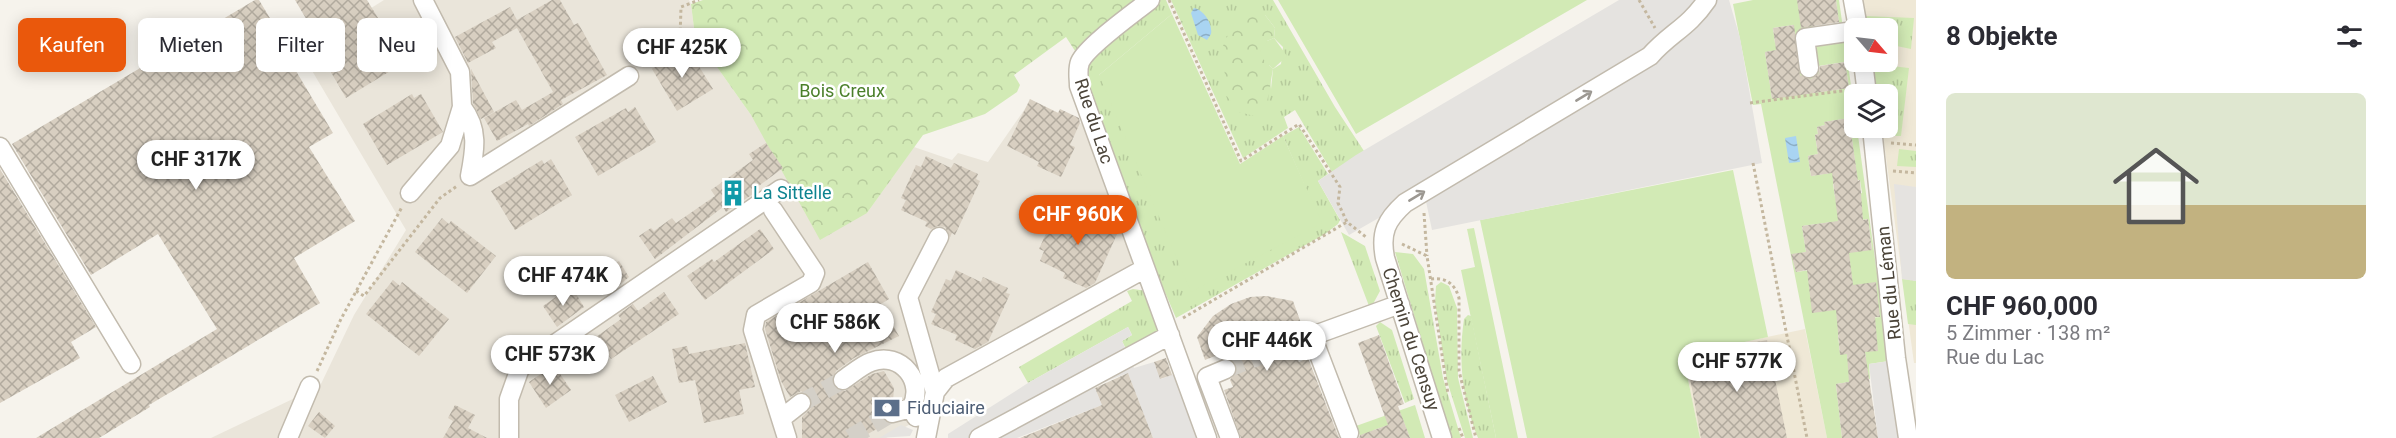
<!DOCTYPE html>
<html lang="de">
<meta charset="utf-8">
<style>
:root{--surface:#fff;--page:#f7f7f7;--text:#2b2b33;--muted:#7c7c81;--line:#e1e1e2;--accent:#ea580c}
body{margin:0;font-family:Roboto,sans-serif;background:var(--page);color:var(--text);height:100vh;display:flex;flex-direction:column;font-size:22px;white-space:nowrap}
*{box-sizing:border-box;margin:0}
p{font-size:20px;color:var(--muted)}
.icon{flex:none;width:33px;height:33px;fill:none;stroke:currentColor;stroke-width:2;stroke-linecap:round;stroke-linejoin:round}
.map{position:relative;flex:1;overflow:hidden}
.drawer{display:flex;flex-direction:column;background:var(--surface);width:480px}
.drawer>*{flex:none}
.hud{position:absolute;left:18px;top:18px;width:570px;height:54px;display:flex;gap:12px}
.needle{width:39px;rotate:118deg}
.buttons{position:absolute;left:1844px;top:18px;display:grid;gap:12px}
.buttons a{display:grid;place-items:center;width:54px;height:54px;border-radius:9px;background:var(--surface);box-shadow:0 3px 15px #0003;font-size:30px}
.price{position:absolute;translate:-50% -51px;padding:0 14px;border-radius:21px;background:#fff;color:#222;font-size:20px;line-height:39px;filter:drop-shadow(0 2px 3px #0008)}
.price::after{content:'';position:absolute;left:50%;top:36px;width:18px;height:14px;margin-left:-9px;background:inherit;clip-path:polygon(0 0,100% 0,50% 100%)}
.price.on{background:var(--accent);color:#fff}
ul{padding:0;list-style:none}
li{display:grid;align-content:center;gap:12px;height:318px;padding:0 30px}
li+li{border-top:2px solid var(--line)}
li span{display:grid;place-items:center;height:186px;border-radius:9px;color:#555}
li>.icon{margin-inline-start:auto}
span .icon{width:108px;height:108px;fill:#fffc;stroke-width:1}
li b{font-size:26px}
h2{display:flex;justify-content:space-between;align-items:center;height:72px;padding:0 30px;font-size:26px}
.chip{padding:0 21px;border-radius:9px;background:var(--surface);box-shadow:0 3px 15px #0003;font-size:21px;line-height:54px}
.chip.on{background:var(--accent);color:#fff}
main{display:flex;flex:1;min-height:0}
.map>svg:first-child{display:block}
.residential{fill:#eae5da}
.education{fill:#efe8d6}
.grass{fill:url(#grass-tufts);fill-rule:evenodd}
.forest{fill:url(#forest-crowns)}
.green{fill:#d2eab5;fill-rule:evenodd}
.parking{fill:#e5e3e0}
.water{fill:url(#water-waves)}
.building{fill:url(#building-cross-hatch)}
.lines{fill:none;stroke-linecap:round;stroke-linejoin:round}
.minor-tunnel{stroke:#d4d0c8;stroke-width:18;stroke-dasharray:18 9;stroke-linecap:butt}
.minor-casing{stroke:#c2bbae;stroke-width:21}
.path{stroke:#c4b79f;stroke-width:3;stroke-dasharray:3 3;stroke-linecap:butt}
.minor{stroke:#fff;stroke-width:18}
.oneway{stroke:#9c9892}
.labels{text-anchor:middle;stroke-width:5;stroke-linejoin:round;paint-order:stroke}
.park-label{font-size:18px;fill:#4a7f2a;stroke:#fff}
.street-label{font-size:18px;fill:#4b4439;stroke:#fff}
.culture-label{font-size:18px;fill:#0d838f;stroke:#fff;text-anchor:start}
.service-label{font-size:18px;fill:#4e5e75;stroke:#fff;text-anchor:start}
</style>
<main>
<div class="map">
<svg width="1916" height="438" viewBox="0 0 1916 438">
<defs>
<pattern id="grass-tufts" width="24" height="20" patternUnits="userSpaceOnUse" patternTransform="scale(1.5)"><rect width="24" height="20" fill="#d2eab5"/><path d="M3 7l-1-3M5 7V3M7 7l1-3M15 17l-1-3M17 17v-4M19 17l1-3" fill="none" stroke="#b6ca9c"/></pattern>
<pattern id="forest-crowns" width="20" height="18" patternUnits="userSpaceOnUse" patternTransform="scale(1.5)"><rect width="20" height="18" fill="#d2eab5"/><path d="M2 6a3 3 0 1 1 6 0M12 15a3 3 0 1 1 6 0" fill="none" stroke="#b6ca9c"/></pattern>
<pattern id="water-waves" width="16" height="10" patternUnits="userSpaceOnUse" patternTransform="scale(1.5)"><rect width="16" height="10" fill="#a9d4f2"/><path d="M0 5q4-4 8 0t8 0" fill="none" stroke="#8caec5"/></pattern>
<pattern id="building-cross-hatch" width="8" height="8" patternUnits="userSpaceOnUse" patternTransform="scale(1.5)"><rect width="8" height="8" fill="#d8cfc1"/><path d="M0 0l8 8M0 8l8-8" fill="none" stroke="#b1aa9e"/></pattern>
</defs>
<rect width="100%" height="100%" fill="#f6f3ec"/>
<path class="residential" d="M384,0H689L691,4L695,36L751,115L867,213L914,147L952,160L958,153L988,162L1031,100L1100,132L1144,257L1102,300L944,384L928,414L886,438H211L320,386L354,315L406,230L301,52Z"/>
<path class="education" d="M1863,0H1916V363H1914L1882,128H1887V94H1877L1872,62H1887V28H1867Z
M1805,329L1827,438H1700L1683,355Z"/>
<path class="grass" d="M1157,0H1166L1172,14L1099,75L1321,223L1283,136L1299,127L1328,174L1318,181L1340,220L1338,224L1325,234L1176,318L1147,250L1085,78V63Z
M1171,0H1273L1335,107L1364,151L1332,172L1295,110L1284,117L1288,128L1243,158ZM1265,15L1275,28L1274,38L1283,47L1281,64L1273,69L1271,89Z
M1866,16L1914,18L1911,49L1887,44V28H1867Z
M1873,64L1909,68L1901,136H1883L1882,128H1887V94H1877Z
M1899,149L1916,151V167L1897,166Z
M1341,232L1365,246L1380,291L1373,304L1369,306Z
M1395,252L1413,254L1424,269L1443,378L1461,438H1451Z
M1902,279L1916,281V325L1908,324Z
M1441,282L1449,286L1457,308L1458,378L1473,438H1465L1447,381L1435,302L1436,286Z
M1133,289L1147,291L1164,331L1126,349L1122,341L1132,335L1128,327L1028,383L1019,367L1132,301L1127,291Z
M1468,315L1471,316L1496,438H1478C1462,399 1458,360 1464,319Z
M1380,322L1392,330L1414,399L1405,403L1376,326Z"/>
<path class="forest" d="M703,0H1143L1077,54L1066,37L1014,75L1020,85L1017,92L985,114L923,135L867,213L820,240L751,115L695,36L691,4Z
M1246,12L1265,15L1275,28L1274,38L1267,41L1264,60L1273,69L1266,108L1254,116L1239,112L1226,95L1223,46L1233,24Z"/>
<path class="green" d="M1278,0H1587L1356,134Z
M1753,0H1797L1810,5L1813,28L1839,24L1836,0H1839L1854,107V128H1857L1889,361L1869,364L1870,379L1836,384L1842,438H1827L1761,104L1753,105L1733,4ZM1793,25L1796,40L1775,43L1773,28ZM1795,48L1801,94L1772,98L1765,52ZM1845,62L1849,88L1805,94L1820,83L1818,66ZM1849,118L1856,169L1811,176L1808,156L1818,154L1815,135L1818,134L1817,127L1825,125V122ZM1860,180L1862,193L1835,197L1833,184ZM1868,219L1872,249V250L1842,223ZM1832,222L1838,266L1796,272L1792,255L1806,252L1802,226ZM1852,280L1853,285L1880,317L1852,320ZM1876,332L1865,352L1866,357L1847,359V354H1840L1838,335Z
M1172,14L1240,164L1283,136L1322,223L1191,292L1099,75Z
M1274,38L1287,56L1273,69L1264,60L1260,52L1267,41Z
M1733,170L1768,337L1683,355L1700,438H1527L1480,220Z
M1474,228L1518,438H1496L1461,270L1475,267L1467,229Z
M1415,405L1425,438H1410L1403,420L1374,430L1361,438L1356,426Z"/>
<path class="parking" d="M1619,0H1729L1740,38L1762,163L1432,230L1424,192L1349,235L1318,181L1356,155Z
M1894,184L1916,187V281L1902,279Z
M1128,327L1132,335L1122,341L1134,368L1154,362L1161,379L1177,373L1202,438H1153L1128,373L1094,386L1102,405L1017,438H948V434L1028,383Z
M1889,361L1902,438H1878L1869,364Z
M901,425L913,430L910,436L879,438Z"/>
<path class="water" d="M1194,8C1204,10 1213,24 1211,34L1207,40L1198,35L1191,13Z
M1796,136L1800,162L1789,163L1785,138Z"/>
<path class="building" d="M255,0H259L294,58L290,61L333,133L309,147L355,221L294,258L320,303L149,405L150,407L99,438H36L217,329L158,234L91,275L12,144Z
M295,0H367L405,62L346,98L322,57L327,54Z
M552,0H560L574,25L578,23L607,75L561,100L563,104L529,126L528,124L497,141L484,118L516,100L522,110L553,92L517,28L492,42L496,48L468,63L455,37L510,7L517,20Z
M1797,0H1836L1839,22L1801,28Z
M1794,25L1800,75L1811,79L1819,73L1820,66L1845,62L1849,88L1772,99L1765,52L1776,50L1773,28Z
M687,47L713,89L677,111L652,69Z
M471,69L494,112L481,119L473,103Z
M412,94L414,98L421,94L443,132L387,165L363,124Z
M1030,99L1058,113L1060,109L1079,118L1080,123L1070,145L1075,147L1061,177L1037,166L1039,162L1007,146Z
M635,107L656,142L598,176L575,137L626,108L628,112Z
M1849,118L1858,181L1860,180L1863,220L1868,219L1872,250L1849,253L1853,285L1876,282L1880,317H1875L1878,351L1865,352L1878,438H1842L1836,384L1849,382L1847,354L1840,355L1836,310L1812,313L1807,270L1796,272L1791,254L1806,252L1802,226L1838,221L1832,173L1811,176L1808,156L1818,154L1815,135L1818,134L1817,127L1825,125L1824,122Z
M766,143L783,168L752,191L753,194L726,212L723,207L655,259L639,236L651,228L654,231L672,218L676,223L715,196L711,190L753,160L749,154Z
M926,156L951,168L954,163L978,174L976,179L980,181L955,235L952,233L950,237L945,227L938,226L931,229L925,226L927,222L901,210L906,200L901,198L916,165L921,167Z
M551,159L572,195L515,230L491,191L542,160L544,164Z
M0,169L96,327L71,342L80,358L0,403Z
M1064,208L1090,219L1092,214L1116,226L1114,230L1118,232L1095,283L1086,288L1063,278L1065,273L1040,261L1044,251L1039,249L1054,216L1059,218Z
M442,218L449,224L451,221L496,256L467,293L415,252Z
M760,229L774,249L705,300L687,276L712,259L714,262Z
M614,261L615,263L619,261L629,277L610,293L596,272Z
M868,262L889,299L881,304L899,336L854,358L836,371L832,382L838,390L845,391L872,374L884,371L894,388L893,401L885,405L881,411V416L887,423L861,438H802V417L811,408L812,401L801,391L790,397L781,381L765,329L766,322Z
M956,270L981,282L983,277L1008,288L1006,293L1010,294L988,342L975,349L955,340L957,335L931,324L936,314L931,312L946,279L951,281Z
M393,280L400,286L402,282L449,319L419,356L366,314Z
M566,290L569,296L575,292L584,307L557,327L543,306Z
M664,292L679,314L611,359L596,337L621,319L618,315L633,304L638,311Z
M1266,296L1293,301L1301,323L1286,329L1288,334L1283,338L1281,348L1286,353L1296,355L1299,362L1308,358L1339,438H1241L1224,390L1233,387L1230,380L1237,371L1236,364L1228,358L1222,359L1220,354L1205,360L1197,337L1213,316L1231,304L1250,297Z
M1379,335L1404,404L1398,406L1410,438H1359L1360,435L1388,425L1358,343Z
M1767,340L1787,438H1701L1686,356Z
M745,343L755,387L739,390L744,414L704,423L695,380L679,383L672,349L687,346L689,354Z
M1166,358L1172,375L1160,379L1154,362Z
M554,365L571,390L546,408L529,382Z
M1128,373L1153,438H1020L1102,405L1095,388Z
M653,376L667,402L629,422L615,395Z
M455,405L475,415L468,428L487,438H443L453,421L448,418Z
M319,412L335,426L325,438L308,426Z"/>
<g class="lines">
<path class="minor-tunnel" d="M1226,369L1292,344
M801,403L843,380
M850,438L892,413"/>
<g class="minor-casing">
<path id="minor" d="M1150,0C1134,13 1087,46 1080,62C1077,70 1079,78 1079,86L1207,438
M1853,0L1858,28
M1863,62L1867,94
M1809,68L1805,38L1854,31
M462,107C479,129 475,150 470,176L629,76
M1872,128L1896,358L1908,438
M0,147L131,364
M410,193L450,146L462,107L460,72L423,0
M773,210L815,273L811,283L756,315L753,330L787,438
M1292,344L1312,336
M1226,369L1207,377L1230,438
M843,380C852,374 862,365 871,362C901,350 926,383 911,408
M935,392L908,297L939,237
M892,413L911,408L916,417
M782,418L801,403
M1349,433L1312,336L1400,304
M288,438L310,386
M509,438V399L520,368L781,189
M926,438L935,392L946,378L1144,269
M979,438L1170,335
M1442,438L1385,258C1380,233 1386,220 1405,203L1650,56C1670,33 1688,28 1707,0"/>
</g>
<path class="path" d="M1169,0L1241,161L1299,124L1340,187L1338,203L1347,222L1366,237
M1639,0L1655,28
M643,66L680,39L681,7L699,0
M1750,103L1849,90
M1891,143L1916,145
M1753,163L1807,438
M1893,171L1916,173
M1424,213L1427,256
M1402,244L1427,256L1448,394
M1431,279C1446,277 1455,284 1459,298V371L1476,438
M356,291L364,296L440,198L457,186
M1183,318L1347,222
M317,371L341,319L402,207
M1459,428L1463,438"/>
<use href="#minor" class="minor"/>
</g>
<defs><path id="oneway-shaft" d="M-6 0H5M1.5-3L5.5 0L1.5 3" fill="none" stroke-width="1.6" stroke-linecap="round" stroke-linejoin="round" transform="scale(1.5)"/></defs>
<g class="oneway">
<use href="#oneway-shaft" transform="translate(1584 96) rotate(-31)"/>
<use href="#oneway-shaft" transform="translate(1417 196) rotate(-31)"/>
</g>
<defs>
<g id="building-bare" transform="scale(2.07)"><path d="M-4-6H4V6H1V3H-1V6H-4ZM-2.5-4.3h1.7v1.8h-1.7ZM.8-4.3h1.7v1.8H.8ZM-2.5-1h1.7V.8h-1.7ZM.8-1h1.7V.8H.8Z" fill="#0f9aa8" stroke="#fff" stroke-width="2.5" paint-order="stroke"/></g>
<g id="bank-bare" transform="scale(2.07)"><path d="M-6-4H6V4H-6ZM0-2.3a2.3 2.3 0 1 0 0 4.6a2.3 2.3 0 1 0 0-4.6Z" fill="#5c6f8a" stroke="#fff" stroke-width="2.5" paint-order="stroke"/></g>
</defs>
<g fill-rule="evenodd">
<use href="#building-bare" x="733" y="193"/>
<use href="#bank-bare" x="887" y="408"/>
</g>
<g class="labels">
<g class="park-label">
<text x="842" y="97">Bois Creux</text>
</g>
<g class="street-label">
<text transform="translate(1094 121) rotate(72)" y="6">Rue du Lac</text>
<text transform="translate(1889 283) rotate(-96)" y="6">Rue du Léman</text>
<text transform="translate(1411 339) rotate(72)" y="6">Chemin du Censuy</text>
</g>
<g class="culture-label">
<text x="753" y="199">La Sittelle</text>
</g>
<g class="service-label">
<text x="907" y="414">Fiduciaire</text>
</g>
</g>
</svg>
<div class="buttons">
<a><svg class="needle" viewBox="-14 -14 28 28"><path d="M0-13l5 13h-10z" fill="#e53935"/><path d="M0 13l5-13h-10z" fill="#7c7c81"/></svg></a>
<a><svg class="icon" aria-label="layers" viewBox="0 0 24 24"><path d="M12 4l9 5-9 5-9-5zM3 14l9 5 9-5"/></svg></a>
</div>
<b class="price" style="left:682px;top:79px">CHF 425K</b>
<b class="price" style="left:196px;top:191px">CHF 317K</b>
<b class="price on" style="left:1078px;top:246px">CHF 960K</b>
<b class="price" style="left:563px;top:307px">CHF 474K</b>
<b class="price" style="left:835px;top:354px">CHF 586K</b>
<b class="price" style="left:1267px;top:372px">CHF 446K</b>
<b class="price" style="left:550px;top:386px">CHF 573K</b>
<b class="price" style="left:1737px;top:393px">CHF 577K</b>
<div class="hud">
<a class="chip on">Kaufen</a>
<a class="chip">Mieten</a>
<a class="chip">Filter</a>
<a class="chip">Neu</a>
</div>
</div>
<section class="drawer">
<h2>8 Objekte<svg class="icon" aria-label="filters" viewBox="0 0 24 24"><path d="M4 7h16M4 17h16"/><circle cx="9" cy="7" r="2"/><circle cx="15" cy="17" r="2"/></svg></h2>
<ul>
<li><span style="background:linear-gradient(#dfe7d0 60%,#c2b280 0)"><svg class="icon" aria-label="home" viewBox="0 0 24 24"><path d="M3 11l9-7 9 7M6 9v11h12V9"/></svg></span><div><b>CHF 960,000</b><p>5 Zimmer · 138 m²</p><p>Rue du Lac</p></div></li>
</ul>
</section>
</main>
